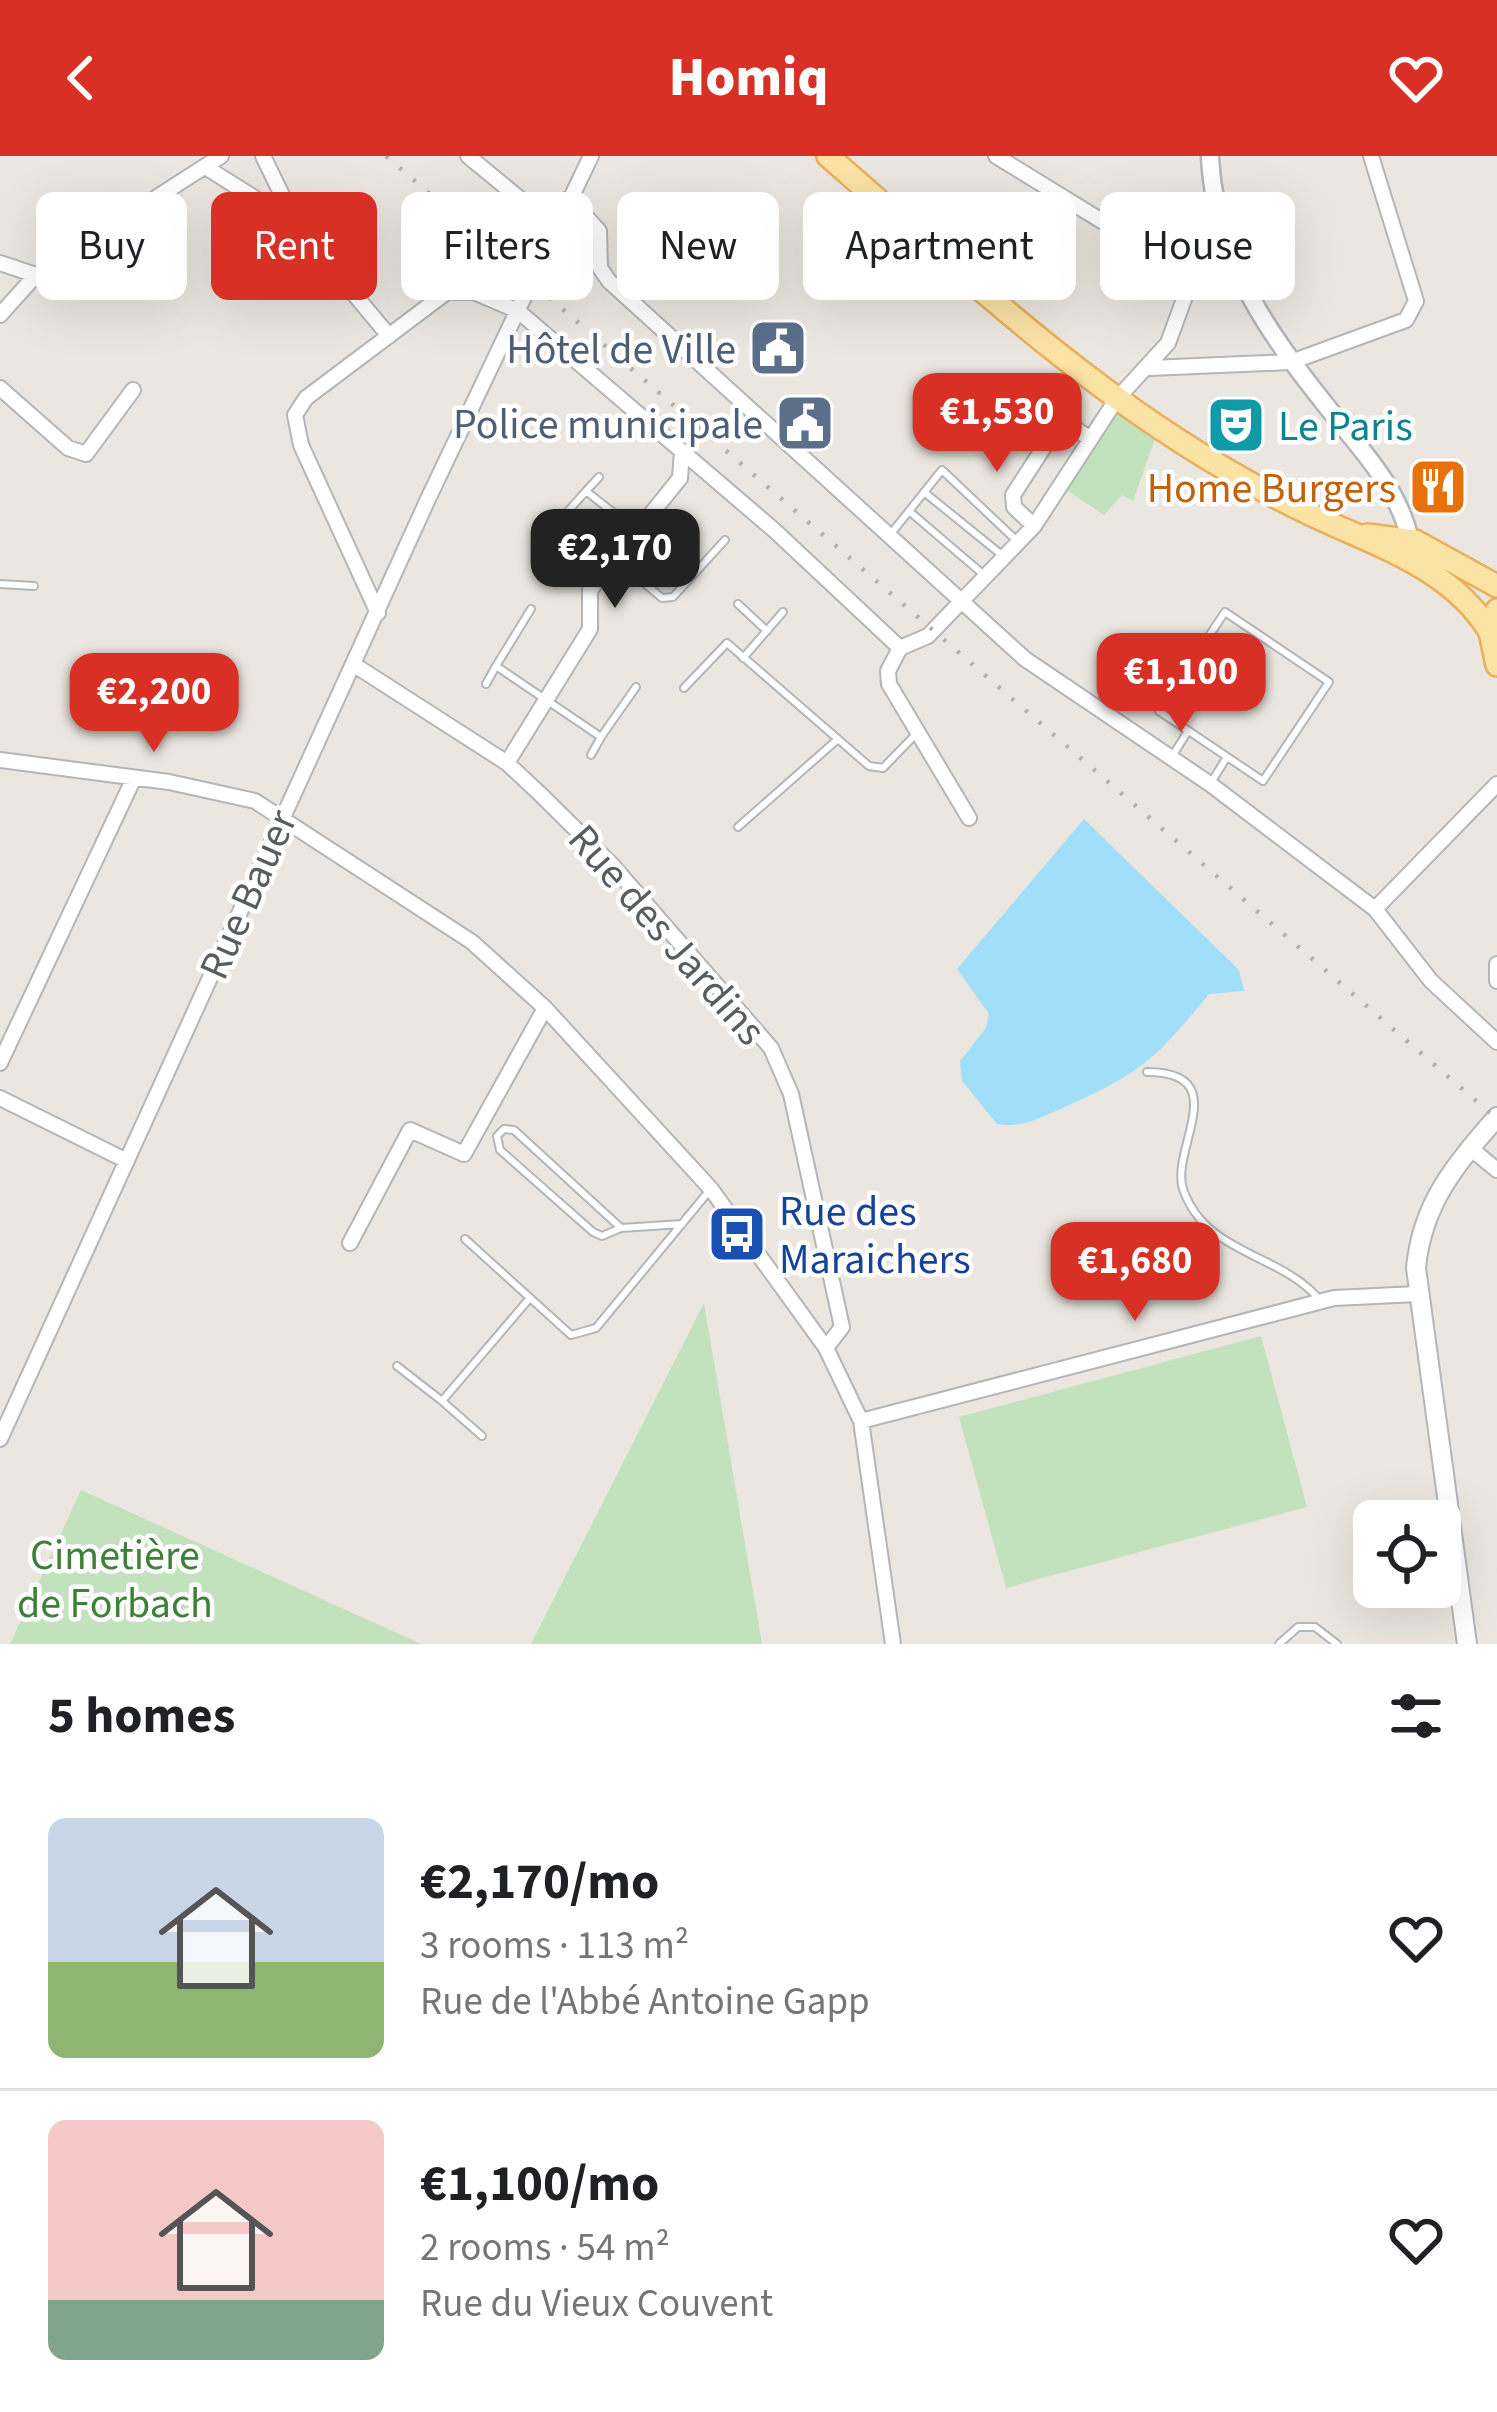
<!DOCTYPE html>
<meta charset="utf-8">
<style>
:root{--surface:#fff;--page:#f2f2f2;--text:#202124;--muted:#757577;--line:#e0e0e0;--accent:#d93025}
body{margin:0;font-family:"Source Sans 3",sans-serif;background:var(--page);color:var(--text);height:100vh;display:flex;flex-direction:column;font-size:45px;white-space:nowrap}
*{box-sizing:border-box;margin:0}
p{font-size:39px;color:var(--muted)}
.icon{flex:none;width:66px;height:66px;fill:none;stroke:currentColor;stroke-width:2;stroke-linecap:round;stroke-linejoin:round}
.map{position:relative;height:1488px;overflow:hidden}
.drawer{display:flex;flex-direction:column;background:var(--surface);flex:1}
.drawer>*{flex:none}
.hud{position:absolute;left:36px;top:36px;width:1425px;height:108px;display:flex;gap:24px}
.tools{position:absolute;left:1353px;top:1344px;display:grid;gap:24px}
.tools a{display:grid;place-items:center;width:108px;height:108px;border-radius:18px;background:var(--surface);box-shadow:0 12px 48px #0002;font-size:60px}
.price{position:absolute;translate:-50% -102px;padding:0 27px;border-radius:24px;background:var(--accent);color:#fff;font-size:39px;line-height:78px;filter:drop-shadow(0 3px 6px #0008)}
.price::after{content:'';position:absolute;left:50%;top:72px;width:36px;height:27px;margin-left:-18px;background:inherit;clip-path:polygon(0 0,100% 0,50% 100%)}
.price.active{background:#222;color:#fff}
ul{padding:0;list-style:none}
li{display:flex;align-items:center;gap:36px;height:300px;padding:0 48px}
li+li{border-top:3px solid var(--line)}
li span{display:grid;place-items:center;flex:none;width:336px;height:240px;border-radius:18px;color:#555}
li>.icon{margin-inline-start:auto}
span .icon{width:144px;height:144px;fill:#fffc;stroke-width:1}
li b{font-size:51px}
h2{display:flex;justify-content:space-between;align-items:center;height:144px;padding:0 48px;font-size:51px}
.chip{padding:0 42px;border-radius:18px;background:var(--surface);box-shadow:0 12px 48px #0002;font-size:42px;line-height:108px}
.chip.active{background:var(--accent);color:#fff}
header{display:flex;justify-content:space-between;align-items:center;height:156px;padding:0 48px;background:var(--accent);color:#fff;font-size:54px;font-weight:800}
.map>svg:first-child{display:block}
.green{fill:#c1e2bd}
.water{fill:#a0defa}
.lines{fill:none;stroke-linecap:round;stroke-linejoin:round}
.service-casing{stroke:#b2b6ba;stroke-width:10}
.minor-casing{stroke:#b2b6ba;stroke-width:18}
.tertiary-casing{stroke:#b2b6ba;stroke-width:21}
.secondary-casing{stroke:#b2b6ba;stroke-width:22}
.primary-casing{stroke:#e9af5a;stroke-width:26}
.service{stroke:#fff;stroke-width:6}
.minor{stroke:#fff;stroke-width:14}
.tertiary{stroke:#fff;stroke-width:16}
.secondary{stroke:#fff;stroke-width:18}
.primary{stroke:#fbe2a5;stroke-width:21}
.rail{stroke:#afb0b0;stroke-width:4.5;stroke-dasharray:3 15;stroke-linecap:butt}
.labels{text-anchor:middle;stroke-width:9;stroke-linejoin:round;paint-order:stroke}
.service-label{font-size:42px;fill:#4e5e75;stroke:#fff;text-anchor:end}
.culture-label{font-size:42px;fill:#0d838f;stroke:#fff;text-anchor:start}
.food-label{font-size:42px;fill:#c56008;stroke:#fff;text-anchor:end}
.street-label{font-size:42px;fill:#585d60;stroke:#fff}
.transit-label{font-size:42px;fill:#164399;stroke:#fff;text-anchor:start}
.park-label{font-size:42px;fill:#3d8038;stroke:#fff}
</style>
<header><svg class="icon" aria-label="back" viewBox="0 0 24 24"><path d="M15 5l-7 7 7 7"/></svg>Homiq<svg class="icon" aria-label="heart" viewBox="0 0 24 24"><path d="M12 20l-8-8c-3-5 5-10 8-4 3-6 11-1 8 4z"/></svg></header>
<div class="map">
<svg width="1497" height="1488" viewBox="0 0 1497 1488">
<rect width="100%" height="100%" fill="#ebe7e0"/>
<path class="green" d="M1114,253L1155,283L1133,345L1122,339L1104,359L1062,331Z
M704,1147L762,1488H531Z
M1261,1180L1307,1351L1006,1432L959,1261Z
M81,1334L421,1488H10Z"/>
<path class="water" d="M1084,663L1239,814L1244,835L1209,838C1154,905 1140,918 1060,953C1037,963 1022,972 997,968L962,925L960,905L986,872L989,858L957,813Z"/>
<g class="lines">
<g class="service-casing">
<path id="service" d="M586,335L599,321
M924,336L1003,400
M909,355L984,419
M555,370L586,335L634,373
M889,380L942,314L1018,386
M618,405L662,442L673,441L725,384
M0,428L34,430
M738,448L767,475
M531,453L496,510L601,581L636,531
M1225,456L1329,526L1263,625L1159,555Z
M743,502L783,456
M486,528L496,510
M684,532L727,487L869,610L883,612L917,577
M591,599L601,581
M1173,599L1188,575
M1212,625L1227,601
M738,671L838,583
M1147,916C1235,916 1170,993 1183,1033C1205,1098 1279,1097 1318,1142
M621,1072L602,1080L593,1076L500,994L497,980L504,973L514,974L621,1072L682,1068
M465,1083L571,1179L596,1172L709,1035
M397,1210L442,1245
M482,1280L442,1245L529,1143
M1279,1488L1298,1471H1315L1337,1488"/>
</g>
<g class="minor-casing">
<path id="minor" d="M263,0L296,68L389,180
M468,0L554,71
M996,0L1118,75L1208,98
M207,12L296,68
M569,42L599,75L600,112L609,125L1025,503L1210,628L1375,753L1431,825L1497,886
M0,107L36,119
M0,159L36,119L221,0
M1150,212L1291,206L1406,164L1416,145L1371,0
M0,232L68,292L86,298L133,234
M1034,370L1014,351L1013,339L1062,263L1090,283
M378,457L301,289L295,259L306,242L447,136H474L518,155L774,374L900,492L928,480L1034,370L1116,244L1168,187L1195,113L1208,98L1227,94
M900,492L888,515L889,528L969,662
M356,510L507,607L539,637L613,710L771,892L791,938L842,1171L826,1192
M0,604L169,626L255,645L472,786L545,852L711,1033L826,1192L861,1265L893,1488
M507,607L590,473V434L680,322L682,295
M1375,753L1497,628
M1497,808V825
M0,907L134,622
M0,942L127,1005
M1469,991L1497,1014
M350,1087L410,974L464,998L545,852
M861,1265L1334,1142L1417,1138
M0,1283L428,343L591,0"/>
</g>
<g class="tertiary-casing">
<path id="tertiary" d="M1210,0C1215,109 1274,185 1340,267C1370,303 1399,337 1410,383"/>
</g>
<g class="secondary-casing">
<path id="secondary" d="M1467,1488L1416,1112C1422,1047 1456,1008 1497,961"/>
</g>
<g class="primary-casing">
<path id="primary" d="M828,0C983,135 1122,269 1310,358C1374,389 1451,411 1490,476
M1367,379L1415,385L1497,430
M1497,454L1490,476L1497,509"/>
</g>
<use href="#service" class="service"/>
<use href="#minor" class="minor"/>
<use href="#tertiary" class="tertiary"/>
<use href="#secondary" class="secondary"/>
<use href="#primary" class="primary"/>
<path class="rail" d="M386,0L1497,963"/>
</g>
<defs>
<g id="civic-square" transform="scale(3)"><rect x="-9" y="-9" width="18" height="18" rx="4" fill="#5c6f8a" stroke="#fff"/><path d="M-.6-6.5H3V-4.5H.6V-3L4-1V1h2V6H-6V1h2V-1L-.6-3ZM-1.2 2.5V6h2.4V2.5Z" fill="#fff"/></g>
<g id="theatre-square" transform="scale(3)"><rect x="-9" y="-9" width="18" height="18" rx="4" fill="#0f9aa8" stroke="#fff"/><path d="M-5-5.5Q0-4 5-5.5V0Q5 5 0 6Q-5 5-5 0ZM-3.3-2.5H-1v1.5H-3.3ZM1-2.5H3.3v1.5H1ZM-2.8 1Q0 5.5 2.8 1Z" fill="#fff"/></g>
<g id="restaurant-square" transform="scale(3)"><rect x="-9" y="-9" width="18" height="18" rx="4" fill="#e8710a" stroke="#fff"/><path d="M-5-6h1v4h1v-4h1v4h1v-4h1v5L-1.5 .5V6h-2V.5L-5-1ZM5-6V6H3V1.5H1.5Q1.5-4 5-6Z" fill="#fff"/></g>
<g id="bus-square" transform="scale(3)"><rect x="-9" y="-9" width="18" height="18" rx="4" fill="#1a4fb4" stroke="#fff"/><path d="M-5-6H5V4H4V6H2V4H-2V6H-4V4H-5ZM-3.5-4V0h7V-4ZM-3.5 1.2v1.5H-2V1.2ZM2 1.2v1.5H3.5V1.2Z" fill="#fff"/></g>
</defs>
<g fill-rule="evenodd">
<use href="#civic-square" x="778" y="192"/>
<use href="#civic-square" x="805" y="267"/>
<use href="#theatre-square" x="1236" y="269"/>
<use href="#restaurant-square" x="1438" y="331"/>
<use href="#bus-square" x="737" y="1078"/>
</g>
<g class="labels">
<g class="service-label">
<text x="736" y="207">Hôtel de Ville</text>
<text x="763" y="282">Police municipale</text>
</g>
<g class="culture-label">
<text x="1278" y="284">Le Paris</text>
</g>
<g class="food-label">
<text x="1396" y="346">Home Burgers</text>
</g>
<g class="street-label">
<text transform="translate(247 738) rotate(-66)" y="15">Rue Bauer</text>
<text transform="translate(668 778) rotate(49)" y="15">Rue des Jardins</text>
</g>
<g class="transit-label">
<text x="779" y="1069">Rue des<tspan x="779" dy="48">Maraichers</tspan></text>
</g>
<g class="park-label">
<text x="115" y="1413">Cimetière<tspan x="115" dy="48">de Forbach</tspan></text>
</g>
</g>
</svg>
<div class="tools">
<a><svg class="icon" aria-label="locate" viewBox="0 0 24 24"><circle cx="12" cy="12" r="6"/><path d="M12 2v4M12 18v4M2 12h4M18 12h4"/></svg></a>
</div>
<b class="price" style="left:997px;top:319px">€1,530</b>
<b class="price active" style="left:615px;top:455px">€2,170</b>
<b class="price" style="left:1181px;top:579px">€1,100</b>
<b class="price" style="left:154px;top:599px">€2,200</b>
<b class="price" style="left:1135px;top:1168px">€1,680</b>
<div class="hud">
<a class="chip">Buy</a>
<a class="chip active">Rent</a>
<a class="chip">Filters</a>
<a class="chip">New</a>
<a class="chip">Apartment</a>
<a class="chip">House</a>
</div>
</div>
<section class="drawer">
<h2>5 homes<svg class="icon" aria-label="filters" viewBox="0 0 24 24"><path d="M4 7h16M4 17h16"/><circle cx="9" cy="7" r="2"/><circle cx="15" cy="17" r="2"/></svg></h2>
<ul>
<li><span style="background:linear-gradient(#c9d6e8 60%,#8fb573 0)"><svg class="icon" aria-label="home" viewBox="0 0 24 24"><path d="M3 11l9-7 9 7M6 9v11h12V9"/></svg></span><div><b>€2,170/mo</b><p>3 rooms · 113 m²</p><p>Rue de l'Abbé Antoine Gapp</p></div><svg class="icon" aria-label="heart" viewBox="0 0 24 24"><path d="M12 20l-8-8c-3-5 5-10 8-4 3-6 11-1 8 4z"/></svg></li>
<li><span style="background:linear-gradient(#f6c9c9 75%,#7fa58c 0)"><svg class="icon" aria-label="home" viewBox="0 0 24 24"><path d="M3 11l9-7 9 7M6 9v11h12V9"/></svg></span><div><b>€1,100/mo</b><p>2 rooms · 54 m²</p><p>Rue du Vieux Couvent</p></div><svg class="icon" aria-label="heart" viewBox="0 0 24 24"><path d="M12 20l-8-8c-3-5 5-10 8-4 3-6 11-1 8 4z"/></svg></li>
</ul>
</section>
